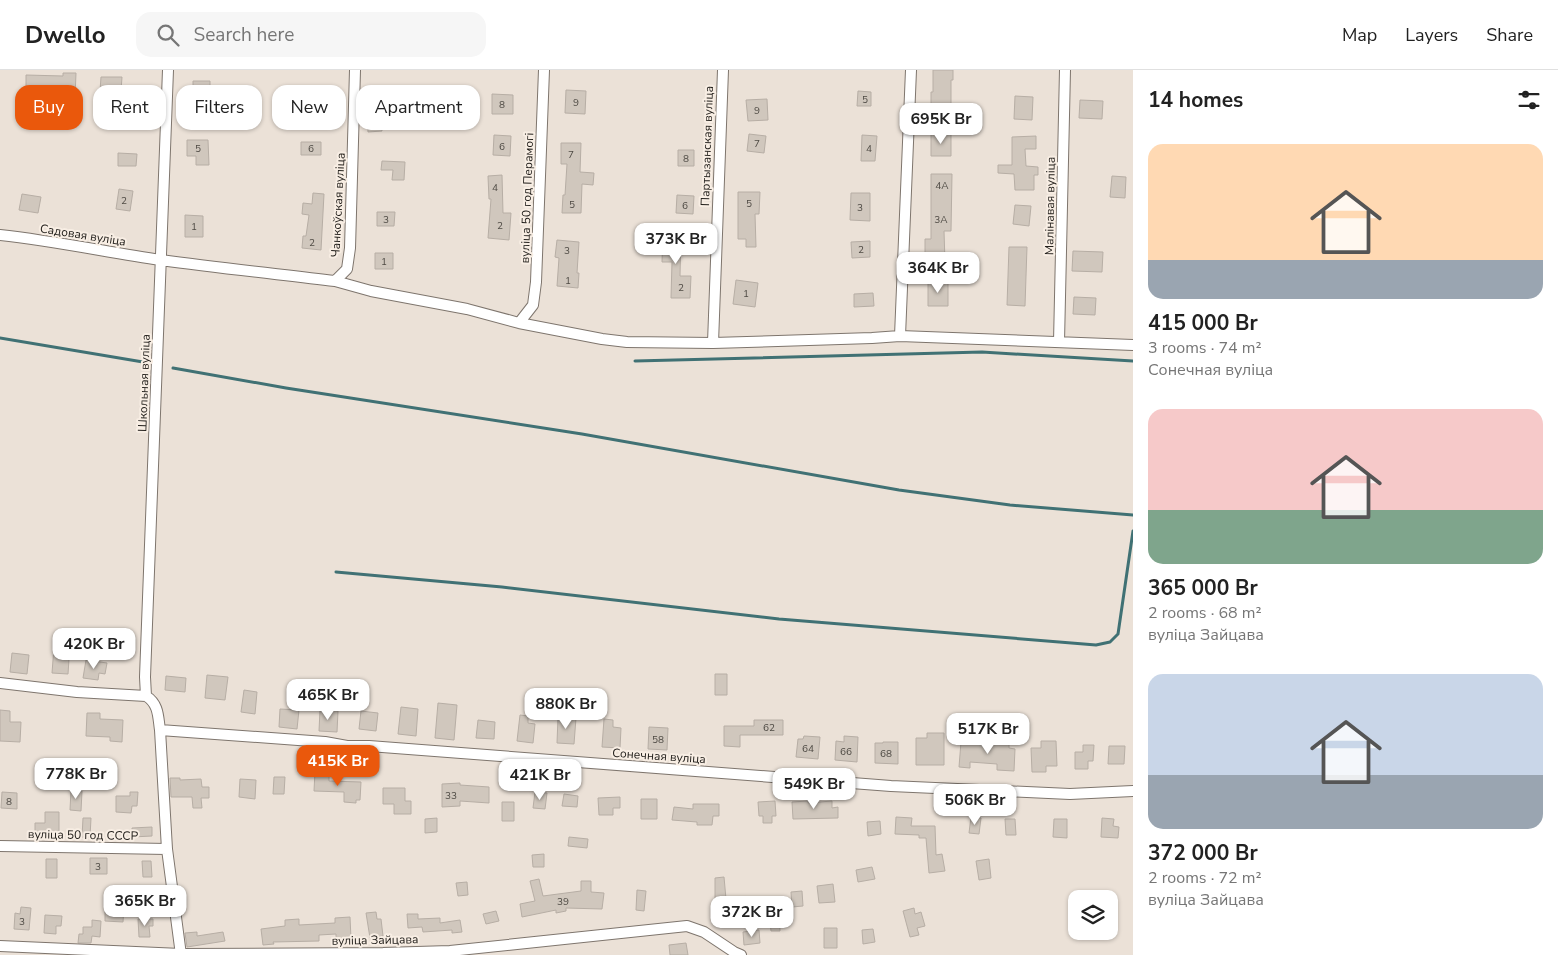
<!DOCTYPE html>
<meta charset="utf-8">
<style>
:root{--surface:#fff;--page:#f6f6f6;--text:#222;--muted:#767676;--line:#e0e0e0;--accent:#ea580c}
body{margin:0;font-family:"Nunito Sans",sans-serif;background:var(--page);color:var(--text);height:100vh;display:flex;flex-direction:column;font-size:19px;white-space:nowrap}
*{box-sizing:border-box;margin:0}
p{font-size:16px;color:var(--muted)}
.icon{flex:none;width:28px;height:28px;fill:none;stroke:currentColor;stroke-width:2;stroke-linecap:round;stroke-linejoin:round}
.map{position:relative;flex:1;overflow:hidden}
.sheet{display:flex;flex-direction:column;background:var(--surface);width:425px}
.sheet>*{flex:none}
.top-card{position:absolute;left:15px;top:15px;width:475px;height:45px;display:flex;gap:10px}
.buttons{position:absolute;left:1068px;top:820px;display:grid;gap:10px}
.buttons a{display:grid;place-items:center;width:50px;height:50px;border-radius:10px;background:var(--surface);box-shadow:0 1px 4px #0004;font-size:25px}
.price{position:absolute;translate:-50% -42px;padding:0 11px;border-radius:10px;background:#fff;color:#222;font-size:16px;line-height:32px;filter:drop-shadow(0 1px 2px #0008)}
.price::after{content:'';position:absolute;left:50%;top:30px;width:15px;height:11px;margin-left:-8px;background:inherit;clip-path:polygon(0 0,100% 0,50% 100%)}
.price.active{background:var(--accent);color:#fff}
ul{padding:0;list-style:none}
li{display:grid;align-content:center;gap:10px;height:265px;padding:0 15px}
li span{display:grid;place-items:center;height:155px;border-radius:15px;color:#555}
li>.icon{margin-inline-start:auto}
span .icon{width:90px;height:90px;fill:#fffc;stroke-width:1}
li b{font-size:21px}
h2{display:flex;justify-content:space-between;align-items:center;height:60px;padding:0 15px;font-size:21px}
.chip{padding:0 18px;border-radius:15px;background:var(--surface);box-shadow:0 1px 4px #0004;font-size:18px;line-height:45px}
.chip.active{background:var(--accent);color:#fff}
header{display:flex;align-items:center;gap:30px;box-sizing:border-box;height:70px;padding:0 25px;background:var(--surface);border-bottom:1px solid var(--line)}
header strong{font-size:24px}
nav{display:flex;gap:28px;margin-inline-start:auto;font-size:18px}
.search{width:350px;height:45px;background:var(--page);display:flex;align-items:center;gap:12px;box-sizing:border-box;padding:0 18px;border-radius:15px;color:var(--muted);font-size:19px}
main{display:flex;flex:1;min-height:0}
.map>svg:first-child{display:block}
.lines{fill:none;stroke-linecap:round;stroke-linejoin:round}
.stream{stroke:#407174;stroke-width:3}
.building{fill:#d0c7bd;stroke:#b7aea5}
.minor-casing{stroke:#7e756d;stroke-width:12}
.minor{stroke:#fff;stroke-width:10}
.labels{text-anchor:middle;stroke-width:4;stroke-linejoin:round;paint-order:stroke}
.number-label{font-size:10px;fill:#4e4a44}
.street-label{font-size:12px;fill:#23201c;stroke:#f8eee4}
</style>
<header>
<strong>Dwello</strong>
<div class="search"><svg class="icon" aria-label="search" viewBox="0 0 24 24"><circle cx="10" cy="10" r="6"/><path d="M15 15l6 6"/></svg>Search here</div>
<nav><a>Map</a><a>Layers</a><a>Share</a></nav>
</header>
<main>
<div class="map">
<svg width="1133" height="885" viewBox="0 0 1133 885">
<rect width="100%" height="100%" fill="#ebe1d7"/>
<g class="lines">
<path class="stream" d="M0,268L143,292
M635,291L982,282L1133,291
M173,298L286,318L582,364L899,420L1010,435L1133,445
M336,502L502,517L779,549L1096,575L1110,572L1118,564L1133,461"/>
</g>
<path class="building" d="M933,0H953V10H951V45H931V22H933Z
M63,3H76L75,27H62V22L26,21V5L63,6Z
M101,7H122L121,21H113V29H103V21H100Z
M193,11H210V32H193Z
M308,19L320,20L319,28H327L326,43H322L321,50L306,49Z
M566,20L586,21L585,44L565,43Z
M858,21L871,22V36H857Z
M492,24L513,25V44H492Z
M1015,26L1033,27L1032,50L1014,49Z
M767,29L768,50L748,51L746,30Z
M1080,30L1103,31L1102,49L1079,48Z
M380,42L382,61L368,62L367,43Z
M931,63H951V86H931Z
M749,64L766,66L764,83L747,81Z
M494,65L511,66L510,86L493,85Z
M862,65L877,66L875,91H861Z
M1036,66V79H1025L1026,96L1038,97V105H1034V120H1015L1014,104L998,103V95H1012V67Z
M187,70H208L209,95H196V86H187Z
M301,72H321V85H301Z
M561,73H581L580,102L594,103L593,115L582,114L581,143H562L563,125H565L567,94H561Z
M678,80H694V96H678Z
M118,83L137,84L136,96H118Z
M382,91L405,92L404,110H392L393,100H381Z
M931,104H952L951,161H944L945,192H925V169H931Z
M502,105L503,143H511L509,170L488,168L491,129H489L488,106Z
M1112,106L1126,107L1125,128L1110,127Z
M119,119L133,121L130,141L116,139Z
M738,122H760L759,144H755L756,177H746V169H738Z
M313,123L324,124L321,180L302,178L303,166H306L309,145L302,144L303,133L312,134Z
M851,123H870V151L850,150Z
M22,124L41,127L38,143L19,140Z
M677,125L694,126L693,144L676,143Z
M1015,135L1031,136L1029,156L1013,154Z
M377,142H395L394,156H377Z
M185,145L203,146V167H185Z
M663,162H681L680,206H691L690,228H671L672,192H662Z
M557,170L579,172L577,203H579L578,218L557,216L559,188L555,187Z
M870,171V187L852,188L851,172Z
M1009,177H1027L1025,236L1007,235Z
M1073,181L1103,182L1102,202L1072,201Z
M375,183H393V199H375Z
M736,210L758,213L755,237L733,234Z
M928,213H948V236H928Z
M873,223L874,236L854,237V224Z
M1074,227L1096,228L1095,245L1073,244Z
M54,577L74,578V589H69L68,604L52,603Z
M12,583L29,585L27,604L10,602Z
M86,590L107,593L105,604L99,603L98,610L83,608Z
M715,604H727V625H715Z
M207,605L228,607L225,630L205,628Z
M166,606L186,608L185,622L165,620Z
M244,620L257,622L255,644L241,642Z
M438,633L457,635L454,670L435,668Z
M401,637L418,639L416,666L398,664Z
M280,639L299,640L297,659L279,657Z
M0,640L10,641V652H21L20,672L0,671Z
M320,640L338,641L337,662L319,661Z
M361,641L378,643L376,661L359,659Z
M87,643H100V649L123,650L122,672L110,671V667L86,666Z
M520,645L528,646V653L535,654L533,673L517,671Z
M558,647L576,648L574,674L557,673Z
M604,649L613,650V657L621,658L620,678L602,677Z
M478,650L495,652L494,669L476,668Z
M754,650H783V665H740V677L724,676V656H754Z
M649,657L668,658L667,680L648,679Z
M927,663H944V695H916V668H927Z
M804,666L820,667L818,689L796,687L798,669H803Z
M844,666L858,667L857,692L835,690L836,671L844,672Z
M998,670H1009V678L1015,679L1014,701L997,700V694L970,692V698L959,697L961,672L998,674Z
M1041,671H1056L1057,696H1046V702H1032L1031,678H1041Z
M883,672H898V694L875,693V673H883Z
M1083,675H1094L1093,691H1088V699H1075V682H1083Z
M1109,676H1125L1124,694H1108Z
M315,701H329V711L361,712L360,730H356V733L344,732V722L314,721Z
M274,707H285L284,724H273Z
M170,708H180V710L201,709L202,717H209V728H201L202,738H193L192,727H171Z
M240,709L256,710L255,729L239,727Z
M460,713V715L489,717V733L460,731V736L442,737V714Z
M383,718H405V731H411V744H394V734H383Z
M71,720L82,721L81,741L70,740Z
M2,722L17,723V739L1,738Z
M130,722H138L137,736H132L131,743L116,742V726H130Z
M535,722L547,723L545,739L533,738Z
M564,724L578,726L577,737L562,736Z
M620,727V738H613V745H599L598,728Z
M641,729H657V749H641Z
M775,731L776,746H772V753H763V746H759L758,732Z
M808,731V733L832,731V738L838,737V748L793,749L792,732Z
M502,732H514V751H502Z
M693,734H719V746H713L712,755H697V752L672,750L674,737L693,739Z
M45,742H59V766H35V753H45Z
M896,747L912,748L911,756H935L936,785L942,784L945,801L929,803L926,768H919V765L895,764Z
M971,747L981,748L979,764L969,763Z
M83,748H91L90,767H82Z
M437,748V762L425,763V749Z
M1102,748L1114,749L1113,756L1119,757L1118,768L1101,767Z
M1005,749H1015L1016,765H1006Z
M1054,749H1067V768L1053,767Z
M880,751L881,764L868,766L867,752Z
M152,757V766L132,767V758Z
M569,767L588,769L587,778L568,776Z
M544,784V797H533L532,785Z
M90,788H107V804H90Z
M46,789H57V808H46Z
M989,789L991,808L979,810L976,791Z
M142,791H151L152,807H143Z
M872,797L875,809L858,812L856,800Z
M724,807L726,829L715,830V808Z
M539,809L543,826L581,821V811H591V822L604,823L602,839L566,838V841L556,843V840L522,847L520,834L535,831L530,811Z
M467,812L468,825L458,826L456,813Z
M833,814L835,832L819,833L817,816Z
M637,820L646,821L644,841L636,840Z
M802,821L803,836L792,837L791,822Z
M105,836H124L123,852L105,851Z
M21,837L31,838L29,860L14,859L15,843L20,844Z
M914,838L915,844L921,842L925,856L917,858L919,865L910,867L903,841Z
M779,840L780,861H771L769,841Z
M496,841L499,851L486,854L483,844Z
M376,842L377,849H381L383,866L370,868L366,843Z
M407,844H418V849L440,848V853L460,850L462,862L452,863V860L423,862L422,857L408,858Z
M45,845L62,846L61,856H56V864L44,863Z
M350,847L351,869H336V864L319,865V871L273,872L274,874L263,875L261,859L285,856V850L299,849V855L335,853V848Z
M138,849H153V856H149L150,867H139Z
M92,850L101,851L100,867L92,866L91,873H78L79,864H83V857H92Z
M824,858H837V878H824Z
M873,859L875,872L863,874L862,860Z
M759,860L760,873L744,875L743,862Z
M197,862V866L223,862L225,871L187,877L185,863Z
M686,873L688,885H670L669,875Z"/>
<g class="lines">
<g class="minor-casing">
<path id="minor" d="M0,165C54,171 107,182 161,190C219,198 277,204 335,211L347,199L350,178L355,0
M335,211L371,221L467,239L519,253L602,269L627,272L713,273L872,268L900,266L1133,275
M519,253L533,235L536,212L544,0
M900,266L911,0
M1059,272L1065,0
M713,273L723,0
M0,613L77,622L146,626C159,634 158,647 160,660L325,672L347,676H369L891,716L1070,724L1133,721
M146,626L145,607L168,0
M160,660L167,779L181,885
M0,776L167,779
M0,876L181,884L383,883L450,881L687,856L704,862L734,882L741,885"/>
</g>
<use href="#minor" class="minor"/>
</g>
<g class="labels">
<g class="number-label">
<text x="865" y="33">5</text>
<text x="576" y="36">9</text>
<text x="502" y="38">8</text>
<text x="757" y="44">9</text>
<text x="757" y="77">7</text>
<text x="502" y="80">6</text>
<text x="198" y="82">5</text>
<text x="311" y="82">6</text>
<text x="869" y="82">4</text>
<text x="571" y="88">7</text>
<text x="686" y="92">8</text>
<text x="942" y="119">4А</text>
<text x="495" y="121">4</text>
<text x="124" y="134">2</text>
<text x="749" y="137">5</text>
<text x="572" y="138">5</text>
<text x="685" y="139">6</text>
<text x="860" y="141">3</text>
<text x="386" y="153">3</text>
<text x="941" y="153">3А</text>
<text x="500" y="159">2</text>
<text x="194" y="160">1</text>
<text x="312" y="176">2</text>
<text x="861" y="183">2</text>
<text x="567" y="184">3</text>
<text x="384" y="195">1</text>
<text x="568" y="214">1</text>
<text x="681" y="221">2</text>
<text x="746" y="227">1</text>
<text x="769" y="661">62</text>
<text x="658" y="673">58</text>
<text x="808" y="682">64</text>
<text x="846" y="685">66</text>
<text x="886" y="687">68</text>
<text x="451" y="729">33</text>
<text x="9" y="735">8</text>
<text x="98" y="800">3</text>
<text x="563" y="835">39</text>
<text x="22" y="855">3</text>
</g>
<g class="street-label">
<text transform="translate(707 76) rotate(-88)" y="4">Партызанская вуліца</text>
<text transform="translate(527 128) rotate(-88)" y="4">вуліца 50 год Перамогі</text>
<text transform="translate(338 135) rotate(-87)" y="4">Чанкоўская вуліца</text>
<text transform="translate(1050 136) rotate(-89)" y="4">Малінавая вуліца</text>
<text transform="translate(83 165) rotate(9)" y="4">Садовая вуліца</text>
<text transform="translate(144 313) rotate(-88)" y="4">Школьная вуліца</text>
<text transform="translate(659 686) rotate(4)" y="4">Сонечная вуліца</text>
<text transform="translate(83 765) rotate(1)" y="4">вуліца 50 год СССР</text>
<text transform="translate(375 870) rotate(-1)" y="4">вуліца Зайцава</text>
</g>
</g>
</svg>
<div class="buttons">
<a><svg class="icon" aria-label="layers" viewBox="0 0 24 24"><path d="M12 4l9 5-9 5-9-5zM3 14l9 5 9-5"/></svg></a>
</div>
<b class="price" style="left:941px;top:75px">695K Br</b>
<b class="price" style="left:676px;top:195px">373K Br</b>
<b class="price" style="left:938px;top:224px">364K Br</b>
<b class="price" style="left:94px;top:600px">420K Br</b>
<b class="price" style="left:328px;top:651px">465K Br</b>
<b class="price" style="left:566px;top:660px">880K Br</b>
<b class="price" style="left:988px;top:685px">517K Br</b>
<b class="price active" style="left:338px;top:717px">415K Br</b>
<b class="price" style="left:76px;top:730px">778K Br</b>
<b class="price" style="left:540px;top:731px">421K Br</b>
<b class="price" style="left:814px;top:740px">549K Br</b>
<b class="price" style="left:975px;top:756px">506K Br</b>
<b class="price" style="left:145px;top:857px">365K Br</b>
<b class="price" style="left:752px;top:868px">372K Br</b>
<div class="top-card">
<a class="chip active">Buy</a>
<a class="chip">Rent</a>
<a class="chip">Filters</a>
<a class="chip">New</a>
<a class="chip">Apartment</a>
</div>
</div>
<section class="sheet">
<h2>14 homes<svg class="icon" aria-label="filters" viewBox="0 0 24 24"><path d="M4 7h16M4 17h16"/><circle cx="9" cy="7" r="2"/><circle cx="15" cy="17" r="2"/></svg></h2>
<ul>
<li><span style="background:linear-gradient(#ffd9b3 75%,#9aa5b1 0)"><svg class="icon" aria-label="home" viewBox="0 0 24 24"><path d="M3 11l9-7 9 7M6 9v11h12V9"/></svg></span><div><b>415 000 Br</b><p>3 rooms · 74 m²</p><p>Сонечная вуліца</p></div></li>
<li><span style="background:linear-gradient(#f6c9c9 65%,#7fa58c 0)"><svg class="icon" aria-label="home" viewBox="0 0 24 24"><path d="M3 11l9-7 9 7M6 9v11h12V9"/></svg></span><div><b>365 000 Br</b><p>2 rooms · 68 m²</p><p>вуліца Зайцава</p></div></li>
<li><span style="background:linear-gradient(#c9d6e8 65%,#9aa5b1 0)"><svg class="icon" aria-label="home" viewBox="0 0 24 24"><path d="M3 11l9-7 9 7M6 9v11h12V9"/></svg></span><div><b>372 000 Br</b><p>2 rooms · 72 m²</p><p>вуліца Зайцава</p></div></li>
</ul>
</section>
</main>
